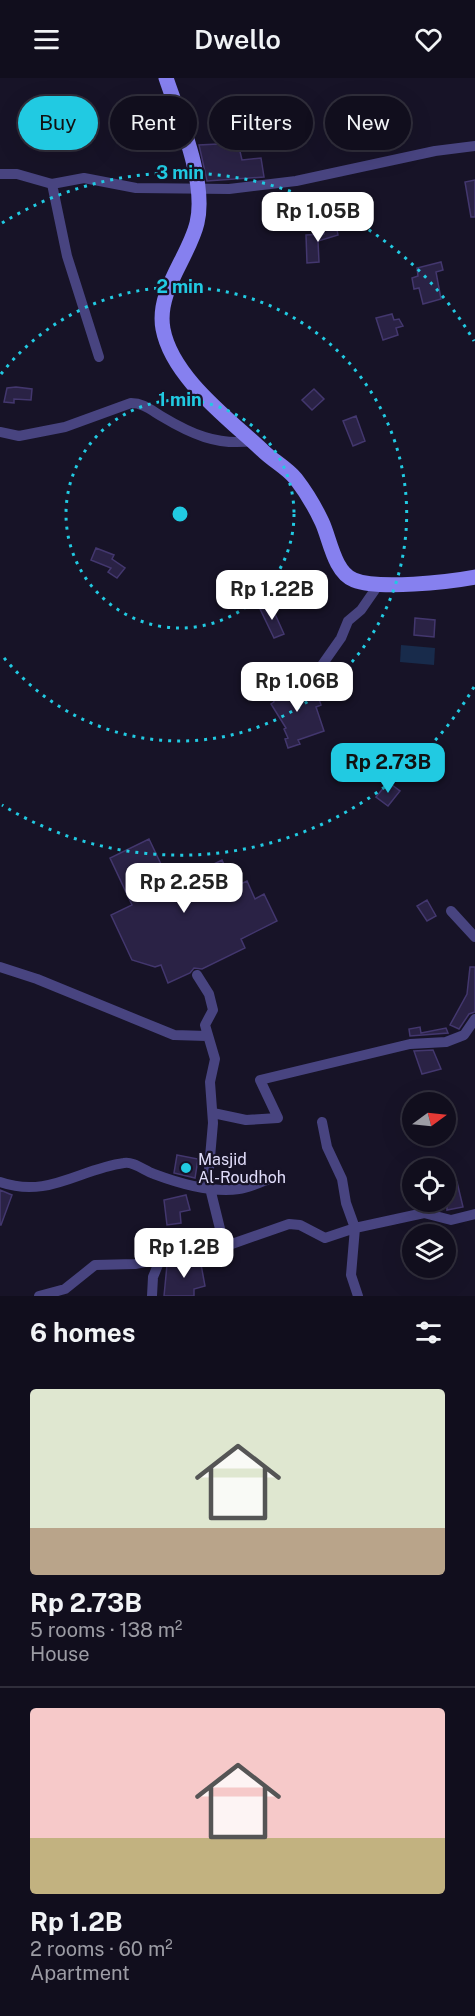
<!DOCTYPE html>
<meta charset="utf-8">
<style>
:root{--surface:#110e1d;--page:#1a1726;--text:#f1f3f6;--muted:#9c9ca4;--line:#302e3b;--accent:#21cae2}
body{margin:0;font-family:"Public Sans",sans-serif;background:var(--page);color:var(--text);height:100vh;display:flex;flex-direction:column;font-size:22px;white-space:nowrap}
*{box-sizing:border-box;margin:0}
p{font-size:20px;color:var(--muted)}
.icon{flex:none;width:33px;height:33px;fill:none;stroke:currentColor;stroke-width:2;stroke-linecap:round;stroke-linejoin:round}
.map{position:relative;height:1218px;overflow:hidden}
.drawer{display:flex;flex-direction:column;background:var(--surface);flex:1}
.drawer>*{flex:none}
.top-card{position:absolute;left:18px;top:18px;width:440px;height:54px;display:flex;gap:12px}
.needle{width:39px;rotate:75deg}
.tools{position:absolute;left:402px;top:1014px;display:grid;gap:12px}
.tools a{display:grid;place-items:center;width:54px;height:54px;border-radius:50%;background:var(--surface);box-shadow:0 6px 24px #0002,0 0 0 2px var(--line);font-size:30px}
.price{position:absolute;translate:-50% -51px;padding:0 14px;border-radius:12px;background:#fff;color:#222;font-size:20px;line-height:39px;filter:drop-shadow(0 2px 3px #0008)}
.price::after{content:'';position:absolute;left:50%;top:36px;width:18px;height:14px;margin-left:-9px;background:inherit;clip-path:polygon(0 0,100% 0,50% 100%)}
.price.active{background:var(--accent);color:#111}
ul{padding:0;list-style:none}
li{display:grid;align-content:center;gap:12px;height:318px;padding:0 30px}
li+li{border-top:2px solid var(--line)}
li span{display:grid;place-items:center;height:186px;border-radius:6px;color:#555}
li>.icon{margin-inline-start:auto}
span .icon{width:108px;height:108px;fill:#fffc;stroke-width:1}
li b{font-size:26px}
h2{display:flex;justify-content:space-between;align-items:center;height:72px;padding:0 30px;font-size:26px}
.tag{padding:0 21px;border-radius:27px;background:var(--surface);box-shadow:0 6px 24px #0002,0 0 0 2px var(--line);font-size:21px;line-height:54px}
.tag.active{background:var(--accent);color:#111}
header{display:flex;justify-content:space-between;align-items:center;height:78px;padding:0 30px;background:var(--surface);font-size:27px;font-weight:600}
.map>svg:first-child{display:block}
.water{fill:#182b4b}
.building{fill:#2a2245;stroke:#43376e;stroke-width:1.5}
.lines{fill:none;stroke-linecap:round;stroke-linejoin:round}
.street{stroke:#484480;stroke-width:10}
.secondary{stroke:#8680ef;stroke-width:15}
.ring{fill:none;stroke:#21cae2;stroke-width:3;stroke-dasharray:3 6}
.poi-dot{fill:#21cae2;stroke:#171327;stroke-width:2}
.labels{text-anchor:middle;stroke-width:4.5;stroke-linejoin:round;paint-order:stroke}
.poi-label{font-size:16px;fill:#e1ddfb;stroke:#171327;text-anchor:start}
.centre{fill:#21cae2;stroke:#171327;stroke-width:3}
.ring-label{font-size:18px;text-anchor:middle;font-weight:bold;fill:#21cae2;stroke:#171327;stroke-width:4.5;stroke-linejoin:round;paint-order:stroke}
</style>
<header><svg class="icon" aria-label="menu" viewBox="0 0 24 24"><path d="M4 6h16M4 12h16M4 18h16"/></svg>Dwello<svg class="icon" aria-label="heart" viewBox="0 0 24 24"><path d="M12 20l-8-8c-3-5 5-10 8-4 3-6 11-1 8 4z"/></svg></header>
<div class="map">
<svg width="475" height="1218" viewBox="0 0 475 1218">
<rect width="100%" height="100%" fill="#171327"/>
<path class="water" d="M401,567L435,570L434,587L400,584Z"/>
<path class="building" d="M238,65L242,82L261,80L264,99L207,103L199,67Z
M475,102V139H471L465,104Z
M336,146L338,157L318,163L319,184L307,185L306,157L324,156L323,149Z
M441,184L443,192L436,194L441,221L423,226L419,210L414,211L412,200L418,198L417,190Z
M392,236L394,242L399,241L403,248L396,250L398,257L383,262L376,240Z
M16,309L32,311L31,322L14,321V325L4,324L7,310Z
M314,311L324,321L312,332L302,322Z
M356,338L365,363L353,368L343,343Z
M96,470L114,477L112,481L125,490L117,500L108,494L111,490L91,482Z
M271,527L284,556L274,560L260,531Z
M415,540L435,542L434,559L414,557Z
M301,607L305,619L317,615L321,627L316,629L324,653L298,662L300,666L288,670L285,661L288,660L284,651L286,650L271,626L274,624L271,611Z
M388,704L400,713L388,728L376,719Z
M149,761L171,807L222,782L234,809L247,803L255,821L264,816L277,843L241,861L245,870L202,891L194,890L190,895L168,905L161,887L155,889L132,882L111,837L132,827L110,780Z
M427,822L436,838L427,843L417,828Z
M470,889H475V934L469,936L459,951L450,947L467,916Z
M420,949L421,955L446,950L448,955L410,958L409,951Z
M433,972L441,991L422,996L414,973Z
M177,1077L198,1081L195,1100L174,1095Z
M457,1104L463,1129L447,1132L446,1106Z
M0,1112L12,1117L1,1147H0Z
M186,1117L190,1132L180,1134L181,1145L167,1147L164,1122Z
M200,1181L205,1208L194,1211V1218H164L167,1187Z"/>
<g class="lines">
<path class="street" d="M0,96H17L52,106L84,100L136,110L229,111L296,103L435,73L475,68
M52,106L67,178L99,279
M0,354L19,358L65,349L131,325C143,325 151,332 161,338C191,356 217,368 253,363
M251,593L271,604L315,597L341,560L348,543L361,532L379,506
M451,833L475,859
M0,889L37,901L174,957L207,958
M197,897L209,916L213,932L205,947L215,981L210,1004L213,1045L208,1102L224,1167
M213,1035L246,1042L278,1040L260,1002L410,966L446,964L464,957L475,941
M322,1044L327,1069L342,1101L346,1125L355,1150L351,1197L358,1218
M0,1104C48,1121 79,1091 124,1085C133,1083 145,1093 154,1096C178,1105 213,1115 239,1111C249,1110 260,1104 270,1101
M39,1218L65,1211L95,1187L135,1186L229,1167L289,1146L300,1147L325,1160L355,1150L424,1135L451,1142L475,1136
M152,1218L153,1199L160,1182"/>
<path class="secondary" d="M166,0C179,39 207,104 197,145C189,179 156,213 163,251C172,299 228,340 262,372C273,383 286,389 296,401C306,414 315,429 322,444C330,461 334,494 354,502C379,512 448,504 475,499"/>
</g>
<g class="ring">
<circle cx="180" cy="436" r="114"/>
<path d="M1 296A227 227 0 1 1 1 576"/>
<path d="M474 609A341 341 0 0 1 2 727M2 145A341 341 0 0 1 474 263"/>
</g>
<circle class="poi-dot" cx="186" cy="1090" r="6"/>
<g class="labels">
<g class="poi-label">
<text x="198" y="1087">Masjid<tspan x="198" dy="18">Al-Roudhoh</tspan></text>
</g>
</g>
<circle cx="180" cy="436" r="9" class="centre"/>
<g class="ring-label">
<text x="180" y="101">3 min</text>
<text x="180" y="215">2 min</text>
<text x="180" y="328">1 min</text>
</g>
</svg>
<div class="tools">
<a><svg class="needle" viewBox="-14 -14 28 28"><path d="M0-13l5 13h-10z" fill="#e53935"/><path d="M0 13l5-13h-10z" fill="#9c9ca4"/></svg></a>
<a><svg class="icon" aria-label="locate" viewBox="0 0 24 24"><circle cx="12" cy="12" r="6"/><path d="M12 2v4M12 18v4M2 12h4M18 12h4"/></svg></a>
<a><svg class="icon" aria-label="layers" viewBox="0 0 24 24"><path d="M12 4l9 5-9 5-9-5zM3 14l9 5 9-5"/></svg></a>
</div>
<b class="price" style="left:318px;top:165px">Rp 1.05B</b>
<b class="price" style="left:272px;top:543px">Rp 1.22B</b>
<b class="price" style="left:297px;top:635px">Rp 1.06B</b>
<b class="price active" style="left:388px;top:716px">Rp 2.73B</b>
<b class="price" style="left:184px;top:836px">Rp 2.25B</b>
<b class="price" style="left:184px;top:1201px">Rp 1.2B</b>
<div class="top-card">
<a class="tag active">Buy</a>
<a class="tag">Rent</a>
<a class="tag">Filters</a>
<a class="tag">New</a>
</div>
</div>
<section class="drawer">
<h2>6 homes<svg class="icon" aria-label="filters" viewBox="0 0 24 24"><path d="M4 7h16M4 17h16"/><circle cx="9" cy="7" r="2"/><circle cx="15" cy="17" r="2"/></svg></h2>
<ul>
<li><span style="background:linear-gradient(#dfe7d0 75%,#b9a48a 0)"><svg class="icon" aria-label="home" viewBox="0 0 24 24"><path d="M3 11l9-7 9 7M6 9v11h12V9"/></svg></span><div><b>Rp 2.73B</b><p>5 rooms · 138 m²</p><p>House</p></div></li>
<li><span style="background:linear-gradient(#f6c9c9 70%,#c2b280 0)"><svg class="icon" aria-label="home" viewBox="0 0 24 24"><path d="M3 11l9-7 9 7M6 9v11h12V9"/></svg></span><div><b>Rp 1.2B</b><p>2 rooms · 60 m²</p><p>Apartment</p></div></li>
</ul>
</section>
